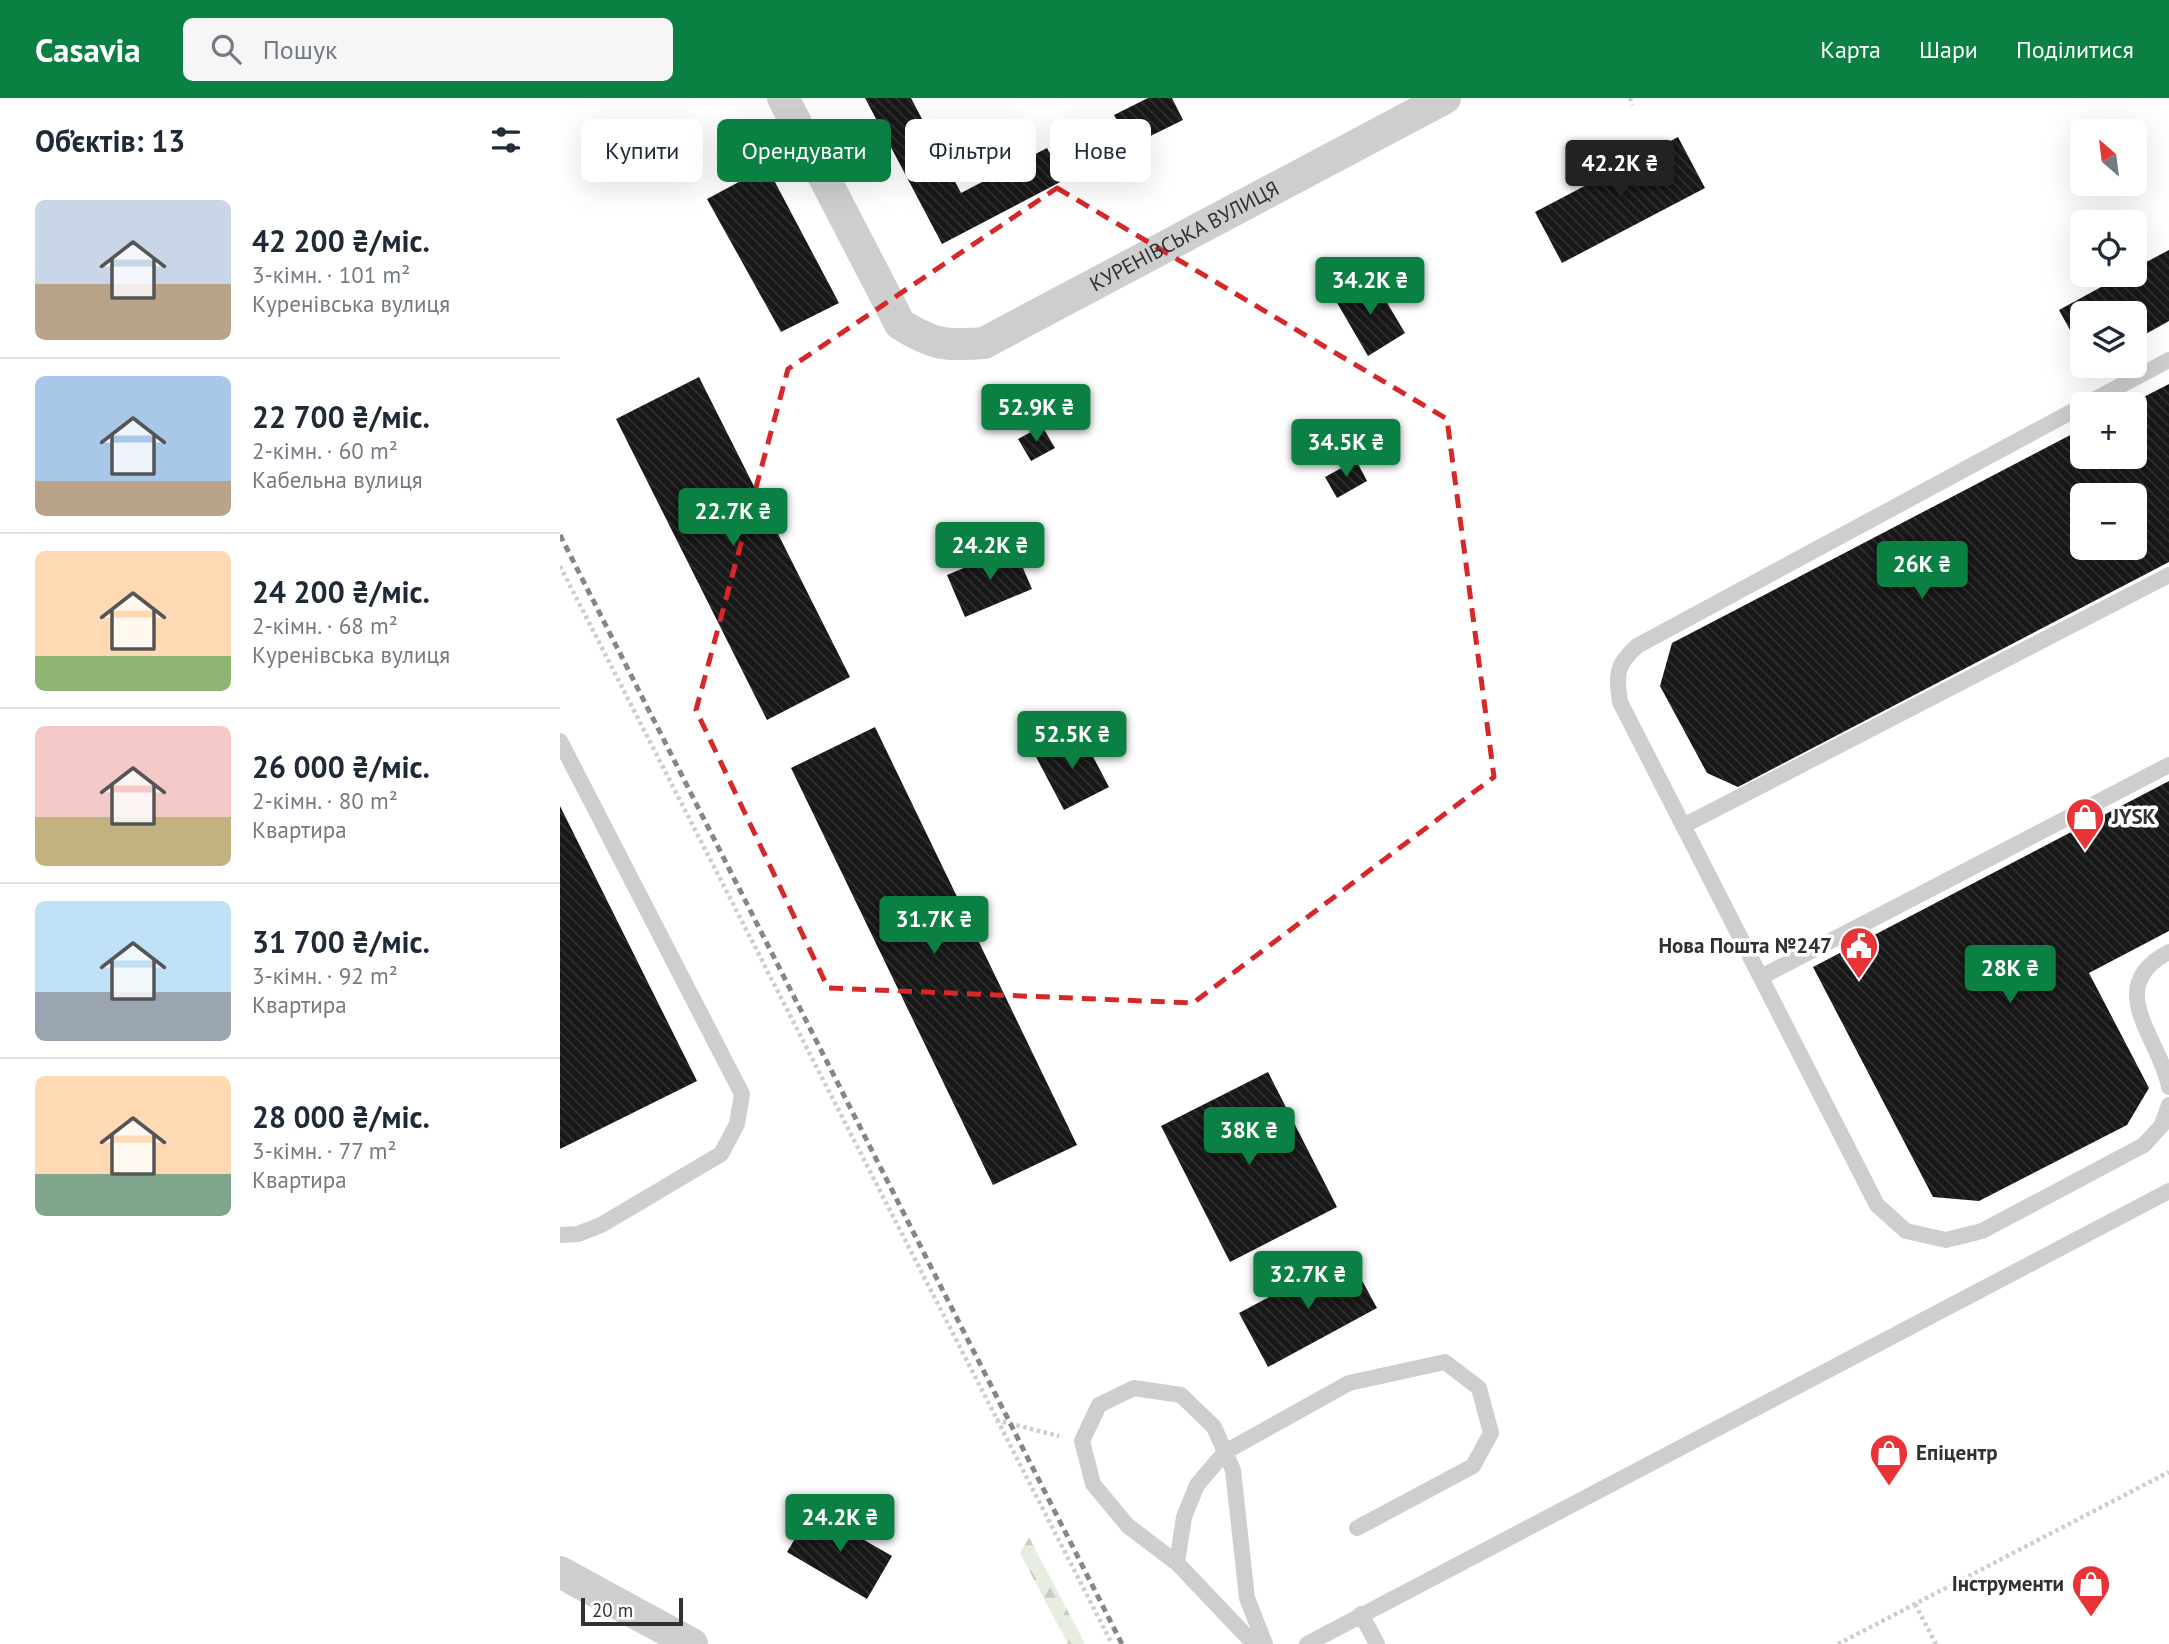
<!DOCTYPE html>
<html lang="uk">
<meta charset="utf-8">
<style>
:root{--surface:#fff;--page:#f6f6f7;--text:#1f2937;--muted:#747a83;--line:#e0e1e3;--accent:#0b8043}
body{margin:0;font-family:"PT Sans",sans-serif;background:var(--page);color:var(--text);height:100vh;display:flex;flex-direction:column;font-size:26px;white-space:nowrap}
*{box-sizing:border-box;margin:0}
p{font-size:23px;color:var(--muted)}
.icon{flex:none;width:38px;height:38px;fill:none;stroke:currentColor;stroke-width:2;stroke-linecap:round;stroke-linejoin:round}
.map{position:relative;flex:1;overflow:hidden}
.details{display:flex;flex-direction:column;background:var(--surface);width:560px}
.details>*{flex:none}
.banner{position:absolute;left:21px;top:21px;width:665px;height:63px;display:flex;gap:14px}
.needle{width:46px;rotate:332deg}
.fabs{position:absolute;left:1510px;top:21px;display:grid;gap:14px}
.fabs a{display:grid;place-items:center;width:77px;height:77px;border-radius:10px;background:var(--surface);box-shadow:0 7px 28px #0002;font-size:35px}
.scale{position:absolute;left:21px;bottom:18px;width:102px;box-sizing:border-box;padding-left:7px;border:4px solid #313131;border-top:0;font-size:19px;line-height:24px;white-space:nowrap;color:#313131;-webkit-text-stroke:5px #fff;paint-order:stroke}
.price{position:absolute;translate:-50% -60px;padding:0 16px;border-radius:7px;background:var(--accent);color:#fff;font-size:23px;line-height:46px;filter:drop-shadow(0 2px 4px #0008)}
.price::after{content:'';position:absolute;left:50%;top:42px;width:21px;height:16px;margin-left:-10px;background:inherit;clip-path:polygon(0 0,100% 0,50% 100%)}
.price.active{background:#222;color:#fff}
ul{padding:0;list-style:none}
li{display:flex;align-items:center;gap:21px;height:175px;padding:0 35px}
li+li{border-top:2px solid var(--line)}
li span{display:grid;place-items:center;flex:none;width:196px;height:140px;border-radius:10px;color:#555}
li>.icon{margin-inline-start:auto}
span .icon{width:84px;height:84px;fill:#fffc;stroke-width:1}
li b{font-size:30px}
h2{display:flex;justify-content:space-between;align-items:center;height:84px;padding:0 35px;font-size:30px}
.tag{padding:0 24px;border-radius:10px;background:var(--surface);box-shadow:0 7px 28px #0002;font-size:24px;line-height:63px}
.tag.active{background:var(--accent);color:#fff}
header{display:flex;align-items:center;gap:42px;box-sizing:border-box;height:98px;padding:0 35px;background:var(--accent);color:#fff}
header strong{font-size:33px}
nav{display:flex;gap:38px;margin-inline-start:auto;font-size:24px}
.search{width:490px;height:63px;background:var(--page);display:flex;align-items:center;gap:18px;box-sizing:border-box;padding:0 24px;border-radius:10px;color:var(--muted);font-size:26px}
main{display:flex;flex:1;min-height:0}
.map>svg:first-child{display:block}
.forest{fill:url(#forest-firs)}
.building{fill:url(#building-back-hatch);fill-rule:evenodd}
.lines{fill:none;stroke-linecap:round;stroke-linejoin:round}
.path{stroke:#cecece;stroke-width:4.5;stroke-dasharray:3.5 3.5;stroke-linecap:butt}
.service{stroke:#cecece;stroke-width:16}
.minor{stroke:#cecece;stroke-width:32}
.rail{stroke:#868686;stroke-width:5;stroke-dasharray:7 5;stroke-linecap:butt}
.marked{fill:none;stroke:#d62828;stroke-width:5;stroke-dasharray:14 9;stroke-linejoin:round}
.labels{text-anchor:middle;stroke-width:7;stroke-linejoin:round;paint-order:stroke}
.street-label{font-size:21px;fill:#313131;stroke:#fff}
.poi-label{font-size:21px;font-weight:bold;fill:#313131;stroke:#fff;text-anchor:start}
</style>
<header>
<strong>Casavia</strong>
<div class="search"><svg class="icon" aria-label="search" viewBox="0 0 24 24"><circle cx="10" cy="10" r="6"/><path d="M15 15l6 6"/></svg>Пошук</div>
<nav><a>Карта</a><a>Шари</a><a>Поділитися</a></nav>
</header>
<main>
<section class="details">
<h2>Об’єктів: 13<svg class="icon" aria-label="filters" viewBox="0 0 24 24"><path d="M4 7h16M4 17h16"/><circle cx="9" cy="7" r="2"/><circle cx="15" cy="17" r="2"/></svg></h2>
<ul>
<li><span style="background:linear-gradient(#c9d6e8 60%,#b9a48a 0)"><svg class="icon" aria-label="home" viewBox="0 0 24 24"><path d="M3 11l9-7 9 7M6 9v11h12V9"/></svg></span><div><b>42 200 ₴/міс.</b><p>3-кімн. · 101 m²</p><p>Куренівська вулиця</p></div></li>
<li><span style="background:linear-gradient(#a9c7e8 75%,#b9a48a 0)"><svg class="icon" aria-label="home" viewBox="0 0 24 24"><path d="M3 11l9-7 9 7M6 9v11h12V9"/></svg></span><div><b>22 700 ₴/міс.</b><p>2-кімн. · 60 m²</p><p>Кабельна вулиця</p></div></li>
<li><span style="background:linear-gradient(#ffd9b3 75%,#8fb573 0)"><svg class="icon" aria-label="home" viewBox="0 0 24 24"><path d="M3 11l9-7 9 7M6 9v11h12V9"/></svg></span><div><b>24 200 ₴/міс.</b><p>2-кімн. · 68 m²</p><p>Куренівська вулиця</p></div></li>
<li><span style="background:linear-gradient(#f6c9c9 65%,#c2b280 0)"><svg class="icon" aria-label="home" viewBox="0 0 24 24"><path d="M3 11l9-7 9 7M6 9v11h12V9"/></svg></span><div><b>26 000 ₴/міс.</b><p>2-кімн. · 80 m²</p><p>Квартира</p></div></li>
<li><span style="background:linear-gradient(#bfe0f5 65%,#9aa5b1 0)"><svg class="icon" aria-label="home" viewBox="0 0 24 24"><path d="M3 11l9-7 9 7M6 9v11h12V9"/></svg></span><div><b>31 700 ₴/міс.</b><p>3-кімн. · 92 m²</p><p>Квартира</p></div></li>
<li><span style="background:linear-gradient(#ffd9b3 70%,#7fa58c 0)"><svg class="icon" aria-label="home" viewBox="0 0 24 24"><path d="M3 11l9-7 9 7M6 9v11h12V9"/></svg></span><div><b>28 000 ₴/міс.</b><p>3-кімн. · 77 m²</p><p>Квартира</p></div></li>
</ul>
</section>
<div class="map">
<svg width="1609" height="1546" viewBox="0 0 1609 1546">
<defs>
<pattern id="forest-firs" width="22" height="20" patternUnits="userSpaceOnUse" patternTransform="scale(1.75)"><rect width="22" height="20" fill="#e7eee0"/><path d="M5 1l3.5 6h-7zM16 11l3.5 6h-7z" fill="#c7cdc1"/></pattern>
<pattern id="building-back-hatch" width="6" height="6" patternUnits="userSpaceOnUse" patternTransform="scale(1.75)"><rect width="6" height="6" fill="#181818"/><path d="M-1 5l2 2M0 0l6 6M5-1l2 2" fill="none" stroke="#313131"/></pattern>
</defs>
<rect width="100%" height="100%" fill="#fff"/>
<path class="forest" d="M469,1439L525,1546H508L460,1455Z"/>
<path class="building" d="M305,0H351L401,95L445,72L442,66L455,59L458,65L487,50L504,82L382,146Z
M588,0H612L623,22L570,48L554,17Z
M179,31L181,36L189,31L192,38L183,42L190,56L177,63L164,38Z
M1118,39L1145,90L1002,165L975,114Z
M207,69L279,205L221,234L147,101Z
M1609,152V223L1575,242V215H1522V254L1499,212L1563,177H1575V170Z
M813,181L845,235L808,258L776,203Z
M139,279L290,579L207,622L56,321Z
M1609,286V464L1178,689L1147,675L1100,588L1112,545L1522,331V359H1575V306H1570ZM1522,397H1575V450H1522Z
M482,328L495,350L471,363L458,341Z
M796,362L807,383L777,400L765,379Z
M454,449L472,491L405,519L387,477Z
M315,629L517,1047L433,1087L231,670Z
M520,634L549,689L504,712L475,657Z
M1609,683V833L1529,875L1589,990L1567,1027L1419,1103L1373,1099L1253,869Z
M0,708L137,983L0,1051Z
M708,974L777,1109L670,1164L601,1028Z
M788,1157L817,1210L708,1269L679,1215Z
M252,1412L332,1458L307,1501L227,1454Z"/>
<g class="lines">
<path class="path" d="M1070,0L1073,7
M0,468L552,1546
M436,1322L499,1338
M1355,1506L1376,1546
M1278,1546L1609,1374"/>
<path class="service" d="M1526,306L1609,262
M1522,308L1077,548C1056,567 1056,576 1060,604L1317,1107L1346,1133L1386,1142L1422,1133L1584,1047L1602,1027L1609,1007
M0,643L182,996L177,1026L161,1056L41,1127L18,1136L0,1137
M1123,728L1609,477
M1609,854C1541,889 1601,941 1609,989
M1201,879L1609,667
M617,1465L624,1419L637,1387L665,1354L789,1285L885,1264L919,1290L931,1335L913,1368L797,1430
M801,1516L817,1546
M694,1546L617,1465L568,1428L533,1386L522,1343L539,1307L574,1290L621,1297L654,1329L673,1372L687,1500L705,1546
M747,1546L1609,1093"/>
<g class="minor">
<path id="s1" d="M223,0L340,226C373,247 386,248 424,245L885,0"/>
<path d="M0,1474L132,1546"/>
</g>
<path class="rail" d="M0,437L562,1546"/>
</g>
<path class="marked" d="M497,90L887,321L934,679L633,905L268,890L136,612L228,271Z"/>
<defs>
<g id="shop-pin" transform="scale(2.0125)"><path d="M0 17L-7.5 6A9.5 9.5 0 1 1 7.5 6Z" fill="#e93336" stroke="#fff"/><path d="M-5-2.5h2.3a2.7 3.5 0 0 1 5.4 0H5L5.5 6h-11ZM-1.5-2.5h3a1.5 2.3 0 0 0-3 0Z" fill="#fff"/></g>
<g id="civic-pin" transform="scale(2.0125)"><path d="M0 17L-7.5 6A9.5 9.5 0 1 1 7.5 6Z" fill="#e93336" stroke="#fff"/><path d="M-.6-6.5H3V-4.5H.6V-3L4-1V1h2V6H-6V1h2V-1L-.6-3ZM-1.2 2.5V6h2.4V2.5Z" fill="#fff"/></g>
</defs>
<g fill-rule="evenodd">
<use href="#shop-pin" x="1525" y="719"/>
<use href="#civic-pin" x="1299" y="848"/>
<use href="#shop-pin" x="1329" y="1355"/>
<use href="#shop-pin" x="1531" y="1486"/>
</g>
<g class="labels">
<g class="street-label">
<text dy="7" stroke="none"><textPath href="#s1" startOffset="570">КУРЕНІВСЬКА ВУЛИЦЯ</textPath></text>
</g>
<g class="poi-label">
<text x="1552" y="726">JYSK</text>
<text x="1272" y="855" text-anchor="end">Нова Пошта №247</text>
<text x="1356" y="1362">Епіцентр</text>
<text x="1504" y="1493" text-anchor="end">Інструменти</text>
</g>
</g>
</svg>
<div class="fabs">
<a><svg class="needle" viewBox="-14 -14 28 28"><path d="M0-13l5 13h-10z" fill="#e53935"/><path d="M0 13l5-13h-10z" fill="#747a83"/></svg></a>
<a><svg class="icon" aria-label="locate" viewBox="0 0 24 24"><circle cx="12" cy="12" r="6"/><path d="M12 2v4M12 18v4M2 12h4M18 12h4"/></svg></a>
<a><svg class="icon" aria-label="layers" viewBox="0 0 24 24"><path d="M12 4l9 5-9 5-9-5zM3 14l9 5 9-5"/></svg></a>
<a>+</a>
<a>−</a>
</div>
<div class="scale">20 m</div>
<b class="price active" style="left:1060px;top:102px">42.2K ₴</b>
<b class="price" style="left:810px;top:219px">34.2K ₴</b>
<b class="price" style="left:476px;top:346px">52.9K ₴</b>
<b class="price" style="left:786px;top:381px">34.5K ₴</b>
<b class="price" style="left:173px;top:450px">22.7K ₴</b>
<b class="price" style="left:430px;top:484px">24.2K ₴</b>
<b class="price" style="left:1362px;top:503px">26K ₴</b>
<b class="price" style="left:512px;top:673px">52.5K ₴</b>
<b class="price" style="left:374px;top:858px">31.7K ₴</b>
<b class="price" style="left:1450px;top:907px">28K ₴</b>
<b class="price" style="left:689px;top:1069px">38K ₴</b>
<b class="price" style="left:748px;top:1213px">32.7K ₴</b>
<b class="price" style="left:280px;top:1456px">24.2K ₴</b>
<div class="banner">
<a class="tag">Купити</a>
<a class="tag active">Орендувати</a>
<a class="tag">Фільтри</a>
<a class="tag">Нове</a>
</div>
</div>
</main>
